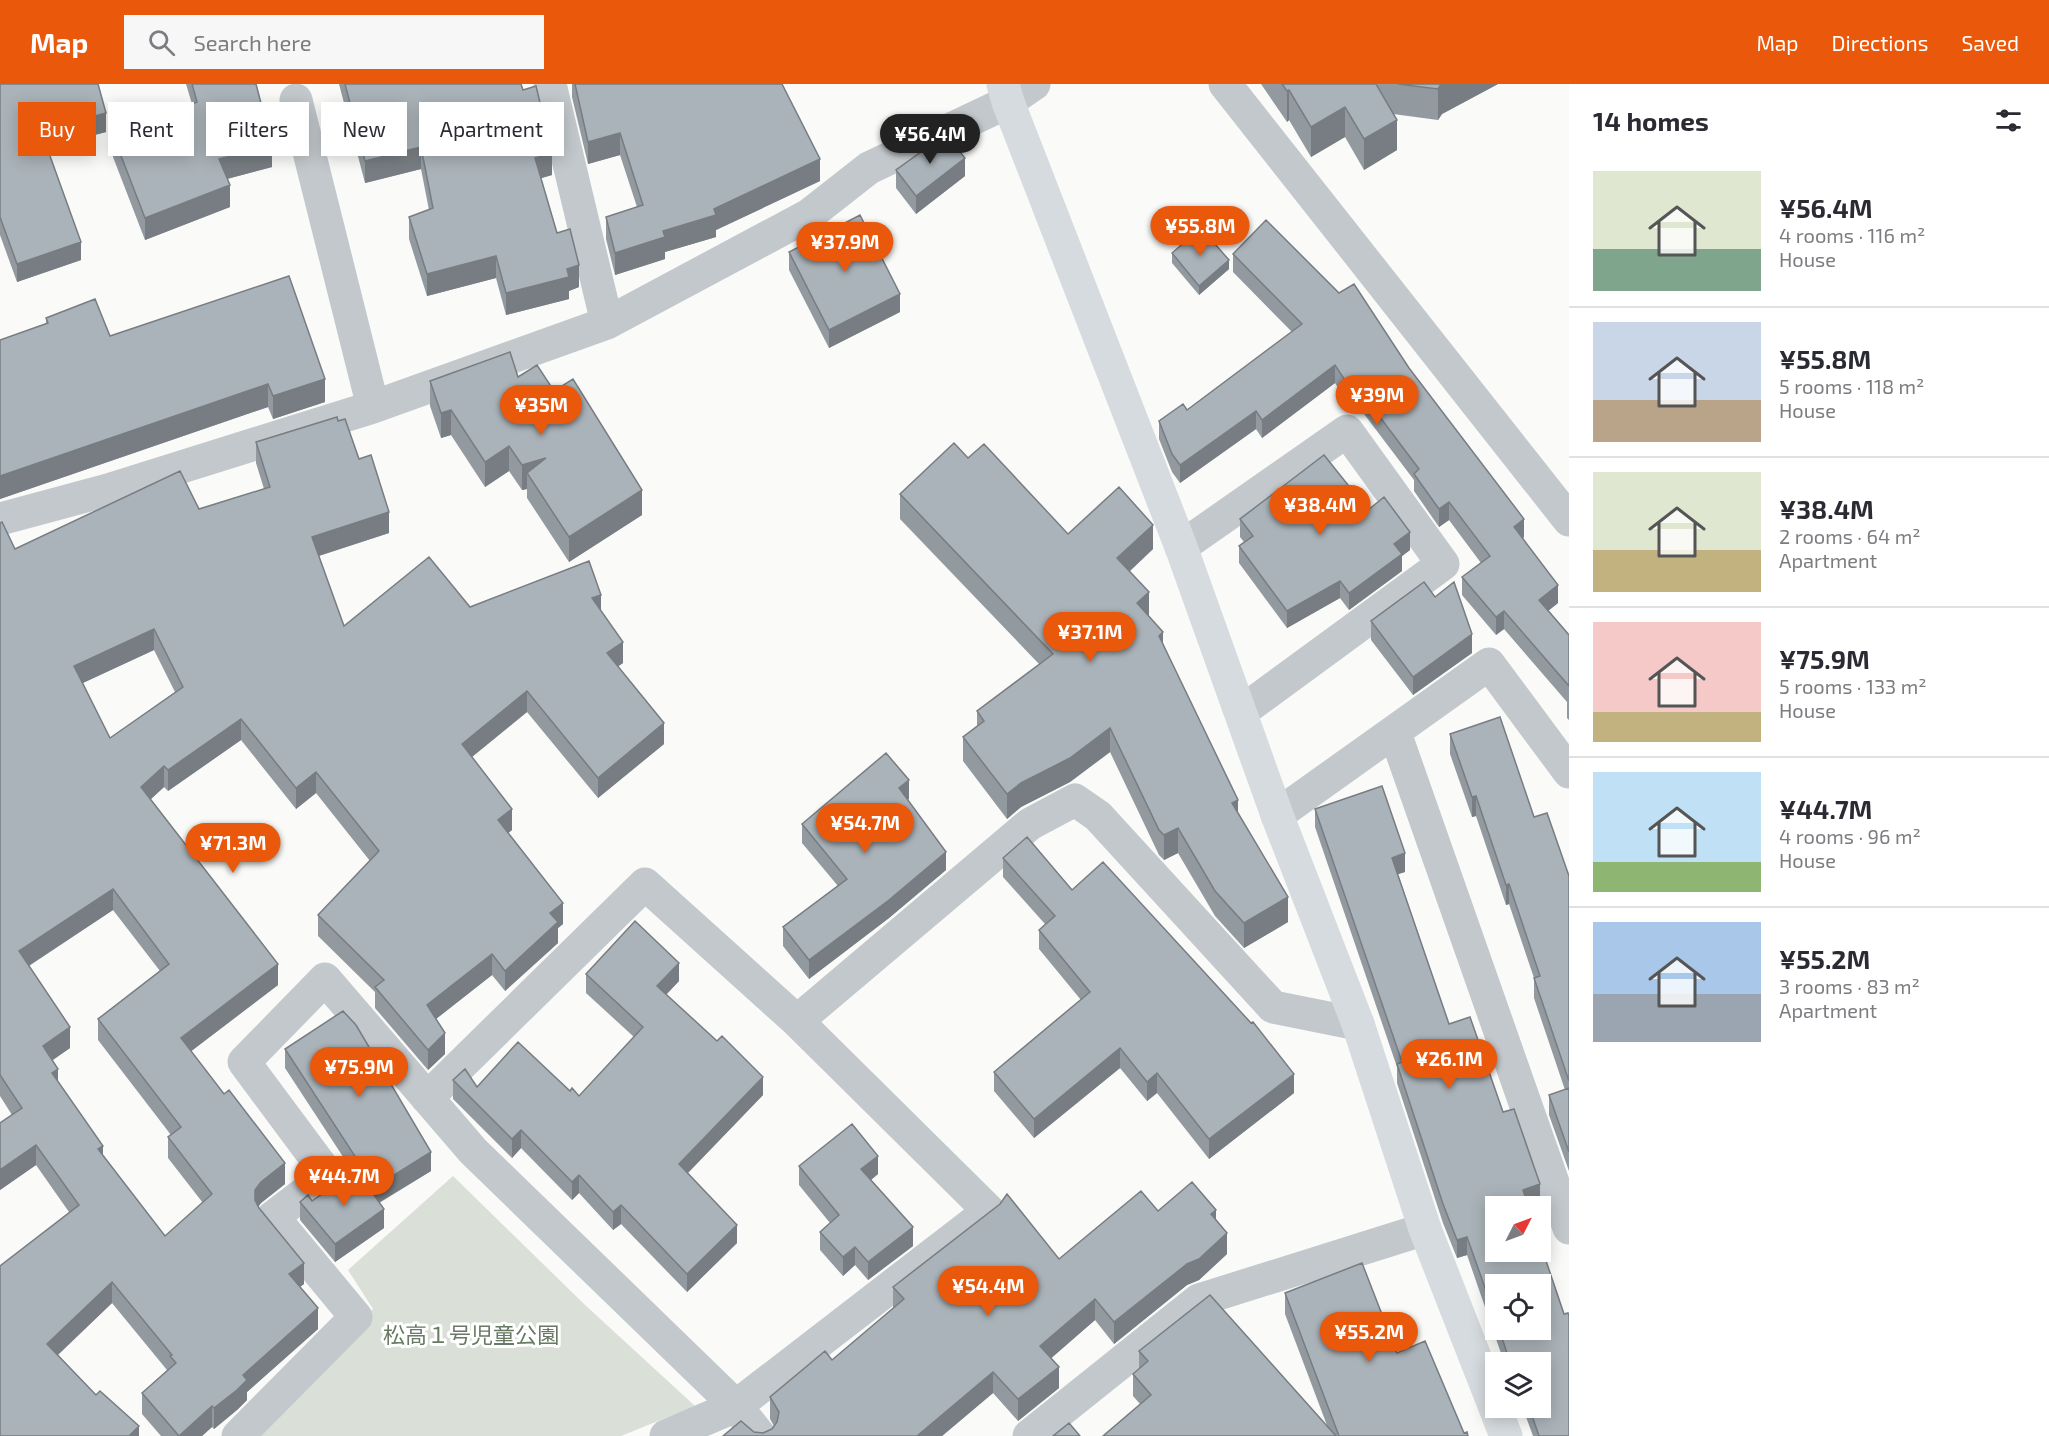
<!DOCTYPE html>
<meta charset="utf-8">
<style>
:root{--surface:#fff;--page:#f7f7f7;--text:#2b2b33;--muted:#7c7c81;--line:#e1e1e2;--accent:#ea580c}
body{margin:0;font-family:"Exo 2","Noto Sans JP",sans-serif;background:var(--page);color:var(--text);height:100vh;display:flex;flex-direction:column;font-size:22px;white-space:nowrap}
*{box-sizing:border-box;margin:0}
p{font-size:20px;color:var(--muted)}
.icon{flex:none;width:33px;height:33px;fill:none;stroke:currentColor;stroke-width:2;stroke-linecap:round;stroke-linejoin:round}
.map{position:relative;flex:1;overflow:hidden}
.side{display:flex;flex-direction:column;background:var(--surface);width:480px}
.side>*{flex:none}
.top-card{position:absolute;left:18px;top:18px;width:570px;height:54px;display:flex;gap:12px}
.needle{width:39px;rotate:48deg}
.controls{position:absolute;left:1485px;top:1112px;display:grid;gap:12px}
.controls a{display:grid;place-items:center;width:66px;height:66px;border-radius:0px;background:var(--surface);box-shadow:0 3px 15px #0003;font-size:30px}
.price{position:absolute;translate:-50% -51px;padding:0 14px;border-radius:21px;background:var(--accent);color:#fff;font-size:20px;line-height:39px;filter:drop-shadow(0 2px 3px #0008)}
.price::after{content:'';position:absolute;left:50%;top:36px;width:18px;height:14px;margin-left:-9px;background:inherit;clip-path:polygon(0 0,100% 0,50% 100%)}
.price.active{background:#222;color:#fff}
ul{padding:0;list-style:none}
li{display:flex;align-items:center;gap:18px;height:150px;padding:0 24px}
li+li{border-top:2px solid var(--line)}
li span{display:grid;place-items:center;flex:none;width:168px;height:120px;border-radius:0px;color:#555}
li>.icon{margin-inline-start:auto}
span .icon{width:72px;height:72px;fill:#fffc;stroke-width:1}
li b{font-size:26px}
h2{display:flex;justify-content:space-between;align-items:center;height:72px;padding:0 24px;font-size:26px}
.tag{padding:0 21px;border-radius:0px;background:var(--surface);box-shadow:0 3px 15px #0003;font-size:21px;line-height:54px}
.tag.active{background:var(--accent);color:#fff}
header{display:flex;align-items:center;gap:36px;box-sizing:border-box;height:84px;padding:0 30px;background:var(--accent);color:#fff}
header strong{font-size:28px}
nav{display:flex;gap:33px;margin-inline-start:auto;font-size:21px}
.search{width:420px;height:54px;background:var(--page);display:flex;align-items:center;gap:15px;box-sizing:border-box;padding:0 21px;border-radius:0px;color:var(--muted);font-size:22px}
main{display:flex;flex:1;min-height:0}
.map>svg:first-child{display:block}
.green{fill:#dadfd7}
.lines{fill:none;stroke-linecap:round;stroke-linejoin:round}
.street{stroke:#c3c8cc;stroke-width:33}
.secondary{stroke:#d6dbdf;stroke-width:33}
.wall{fill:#929a9f;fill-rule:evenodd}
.shaded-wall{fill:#777d82}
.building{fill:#aab3b9;stroke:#777d82;stroke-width:1.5;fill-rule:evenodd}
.labels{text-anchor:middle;stroke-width:6;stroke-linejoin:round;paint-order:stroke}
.park-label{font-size:22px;fill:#687a64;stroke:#fff}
</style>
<header>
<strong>Map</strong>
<div class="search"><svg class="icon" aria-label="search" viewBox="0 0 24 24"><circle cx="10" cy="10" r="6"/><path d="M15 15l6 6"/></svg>Search here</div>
<nav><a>Map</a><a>Directions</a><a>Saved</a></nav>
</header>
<main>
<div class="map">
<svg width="1569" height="1352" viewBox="0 0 1569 1352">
<rect width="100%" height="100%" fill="#fafaf8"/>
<path class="green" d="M453,1092L584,1220L695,1322L621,1352H249L373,1225L348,1186Z"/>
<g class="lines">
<path class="street" d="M550,0L607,239
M1225,0L1569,436
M296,16L373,323
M0,435L108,406L373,323L607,239L809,131L869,84L1008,18L1034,0
M1181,463L1347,347L1443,480L1241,628
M1395,649L1569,1144
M1277,731L1489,580L1569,688
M797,937L1030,740L1075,716L1098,732L1273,923L1358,940
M427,1014L645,800L797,937L989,1127L736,1322L666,1352
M238,1352L356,1233L273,1133L328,1091L244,978L325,895L473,1067L736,1322L760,1352
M1029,1352L1199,1216L1425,1145"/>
<path class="secondary" d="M1003,0L1008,18L1181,463L1277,731L1358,940L1425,1145L1506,1352"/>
</g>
<path class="wall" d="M0,0L106,48L47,63L81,176L17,198L0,151Z
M186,0H256L272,83L227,95L230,123L145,156L113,73V51L192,20Z
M339,0H521L552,91L541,94L557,149L579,203L569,207V215L506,231L496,194L427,212L409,155V133L429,126L421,85L365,99Z
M572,0H782L820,97L716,146V153L665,168V175L615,191L606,155V133L637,123L620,71L588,80L572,13Z
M1261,0H1498L1442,30L1438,36L1393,30L1397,66L1364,86L1345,53L1311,73L1289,36L1287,38Z
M896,86L965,92L916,130L896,104Z
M789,168L900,228L829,264L789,186Z
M1172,169L1229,185L1199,211L1172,179Z
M1233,170L1409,284L1524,453L1523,454L1558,519L1548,527L1569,551V636L1567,634V618L1504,545L1496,551L1462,511V493L1481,479L1449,436L1439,443L1414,407V396L1358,322L1352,325L1335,299L1262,354L1256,345L1180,399L1172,388L1159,355V337L1187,326L1292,248L1233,188Z
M46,234L110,252L325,318L273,335L268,323L0,415V256L46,240Z
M518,293L554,307L642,431L569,478L527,414V405L522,406L509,387L485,403L451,351L441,354L430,322V297Z
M338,337L359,375L389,449L319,472L344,542L470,523L601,528L623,579L618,582L664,660L598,714L527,628L472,673L512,746L508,749L563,840L558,844V859L505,907L492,891L436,935L445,970L428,986L375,924V908L318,852V831L370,777L316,709L296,725L241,656L168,707L164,703L150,716L278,901L191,967L285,1100L261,1119L258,1123L304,1200L300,1203L318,1245L247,1308V1316L237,1326L214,1345L212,1343L202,1352H161L142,1330V1309L167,1286L112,1219L58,1271L96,1311L139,1352H0L69,1128L36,1081L0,1106V1039L12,1031L0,1012V439L15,465L199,425L264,405L256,379V358ZM154,566L175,608L110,654L83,599ZM113,826L160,887L98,935V956L171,1051L168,1053V1074L203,1119L165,1152L103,1072L58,998L52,976L70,964L29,882Z
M900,410L1068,450L1153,465L1130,487L1149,533L1163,559L1238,728L1288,838L1244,864L1215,832L1178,769L1164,776L1159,771L1110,668L1070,698L1021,723L1007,735L963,677V653L977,642V627L1039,580L900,435Z
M1368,426L1410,466L1402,472V487L1349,526L1340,514L1287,544L1239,479V462L1244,458L1240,453V435Z
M1371,537L1472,569L1413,611L1371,556Z
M1450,650L1534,733L1569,792V1087L1549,1031V1011L1565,1006L1534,914V894L1509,820L1506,821L1476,732L1472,733L1450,670Z
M1382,702L1405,769V788L1398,790L1449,940L1470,933L1503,1028L1514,1025L1540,1100V1118L1530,1122H1496V1167H1540V1159L1564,1230L1568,1229L1569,1232V1352H1533L1526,1333L1523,1334L1519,1323H1540V1278H1504L1467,1171L1457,1174L1443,1139L1397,999V983L1315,743V725ZM1496,1200H1540V1245H1496Z
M909,715L907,716L946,786L889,834L809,895L783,862V843L838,802L802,759V740Z
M1003,774L1072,806L1294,1009L1209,1075L1157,1009L1147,1017L1120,984L1034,1054L994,1007V988L1081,916L1039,865V846L1045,840L1003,793Z
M586,890L679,897L666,911L763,1011L688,1089L737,1159L687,1208L621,1140L613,1146L579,1109L572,1116L521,1064L512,1074L453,1015V996L477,1003L570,1007L579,1012L634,953L586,909Z
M285,965L431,1087L379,1119L384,1144L335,1178L300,1136V1118L312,1117L353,1088L285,984Z
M799,1082L878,1090L871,1096L913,1162L868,1196L855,1181L843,1192L820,1166V1148L830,1139L799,1101Z
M1158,1127L1216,1136L1227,1170L1199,1196L1187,1201L1114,1260L1095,1236L1051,1274L1059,1304L1018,1337L993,1309L942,1352H723L754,1348L763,1349L772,1345L774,1342L770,1335V1313L832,1276L893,1224V1203L1059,1175Z
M1285,1209L1397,1269L1464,1349L1468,1352H1103L1140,1320L1133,1312V1290L1139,1285V1267L1328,1344L1285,1230Z"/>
<path class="shaded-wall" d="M1441,0H1498L1442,30L1438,36V5Z
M1289,6V36L1287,38V7Z
M1345,23V53L1311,73V43Z
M106,29V48L41,65V47Z
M1397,36V66L1364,86V55Z
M620,49V71L588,80V58Z
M272,61V83L219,97V75Z
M421,63V85L365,99V77Z
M552,69V91L535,96V74Z
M965,74V92L916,130V112Z
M820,75V97L716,146V153L665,168V175L615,191V169L663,147L714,125Z
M230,101V123L145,156V134Z
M81,158V176L17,198V180Z
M496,172V194L427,212V190Z
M1229,176V185L1199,211V202Z
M579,181V203L569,207V215L506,231V209Z
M900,210V228L829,264V246Z
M1335,281V299L1262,354V336Z
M325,295V318L273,335V312Z
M268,300V323L0,415V392Z
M1358,304V322L1352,325V307Z
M451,326V351L441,354V329Z
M1256,327V345L1180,399V381Z
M509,362V387L485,403V378Z
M546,374L527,389V405L522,406V381Z
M642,406V431L569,478V453Z
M1449,418V436L1439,443V425Z
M389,428V449L312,474V453Z
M1524,435V453L1514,461V443Z
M1153,441V465L1117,499V474Z
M1410,448V466L1402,472V487L1349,526V509L1394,460Z
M1340,497V514L1287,544V527Z
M1558,501V519L1539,534V516Z
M1149,508V533L1137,519Z
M601,511V532L592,514Z
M1504,527V545L1496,551V533Z
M154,545V566L74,603V582Z
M1163,548V573L1159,552Z
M1472,550V569L1413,611V593Z
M623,558V579L607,590V569Z
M527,607V628L462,681V660Z
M241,635V656L168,707V686Z
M664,639V660L598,714V694Z
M1110,644V668L1070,698L1021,723L1007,735V710L1021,699Z
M164,682V703L141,724V703Z
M316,688V709L296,725V704Z
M909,696V715L899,723V704Z
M1476,712V732L1472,733V713Z
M1238,716V741L1232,719Z
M512,725V746L498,757V736Z
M1178,744V769L1164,776V751Z
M946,768V786L889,834L809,895V876Z
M1405,769V788L1392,792V774Z
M1509,800V820L1506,821V801Z
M113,805V826L19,888V867Z
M1288,813V838L1244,864V839Z
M563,819V840L558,844V859L505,907V887L550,829Z
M492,870V891L427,942V921Z
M679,879V897L657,920V902Z
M278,880V901L181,975V954Z
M70,943V964L43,983V962Z
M445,949V970L428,986V966Z
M1120,964V984L1034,1054V1035Z
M58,985V1006L52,989Z
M1157,989V1009L1147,1017V998Z
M1294,990V1009L1209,1075V1055Z
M763,993V1011L679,1098V1080Z
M521,1046V1064L512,1074V1055Z
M36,1061V1081L0,1106V1086Z
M103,1062V1083L98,1065Z
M431,1068V1087L375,1121V1103Z
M878,1072V1090L861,1104V1085Z
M285,1079V1100L261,1119L255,1127V1106L261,1098Z
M579,1091V1109L572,1116V1098Z
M1540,1100V1118L1530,1122H1523V1106Z
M621,1121V1140L613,1146V1128Z
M384,1125V1144L335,1178V1160Z
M1216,1126V1148L1211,1130Z
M737,1141V1159L687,1208V1190Z
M913,1143V1162L868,1196V1178Z
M1227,1149V1170L1199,1196L1187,1201L1114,1260V1238Z
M1467,1153V1171L1457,1174V1156Z
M855,1163V1181L843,1192V1173Z
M304,1179V1200L289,1211V1190Z
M112,1198V1219L47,1281V1260Z
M1095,1215V1236L1040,1284V1262Z
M318,1224V1245L247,1308V1316L237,1326L214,1345V1324L243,1291Z
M1059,1283V1304L1018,1337V1315Z
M993,1288V1309L942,1352H917Z
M212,1322V1343L202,1352H179Z
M1523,1323H1526V1333L1523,1334Z
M139,1342V1352H129Z"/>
<path class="building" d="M0,0H98L106,29L41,47L81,158L17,180L0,133Z
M192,0H256L272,61L219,75L230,101L145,134L113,51L197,18Z
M345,0H521L523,6L536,2L552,69L535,74L557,149L570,145L579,181L567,185L569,193L506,209L496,172L427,190L409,133L433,124L421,63L365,77Z
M575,0H782L820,75L714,125L716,131L663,147L665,153L615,169L606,133L643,121L620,49L588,58Z
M1282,0H1376L1397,36L1364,55L1345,23L1311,43L1289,6L1287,7Z
M1398,0H1441L1438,5Z
M946,50L965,74L916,112L896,86Z
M860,131L900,210L829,246L789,168Z
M1266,136L1339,209L1354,200L1409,284L1524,435L1514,443L1558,501L1539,516L1569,551V602L1504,527L1496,533L1462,493L1490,472L1449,418L1439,425L1414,390L1419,385L1358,304L1352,307L1335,281L1262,336L1256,327L1180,381L1172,370L1159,337L1183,320L1187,326L1302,240L1233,170Z
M1201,144L1229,176L1199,202L1172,169Z
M289,192L325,295L273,312L268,300L0,392V256L48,239L46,234L95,215L110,252Z
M510,268L518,293L537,281L554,307L573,295L642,406L569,453L527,389L546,374L522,381L509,362L485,378L451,326L441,329L430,297Z
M337,333L338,337L345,335L359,375L371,371L389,428L312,453L344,542L429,473L470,523L589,477L601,511L592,514L623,558L607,569L664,639L598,694L527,607L462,660L512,725L498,736L563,819L550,829L558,838L505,887L492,870L427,921L445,949L428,966L375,903L384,896L318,831L379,767L316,688L296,704L241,635L168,686L164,682L141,703L278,880L181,954L224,1010L229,1006L285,1079L261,1098L255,1106V1116L259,1124L304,1179L289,1190L318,1224L243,1291L247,1296L237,1306L214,1324L212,1322L179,1352L142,1309L176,1279L170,1272L172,1271L112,1198L47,1260L96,1311L100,1307L139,1342L129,1352H0V1182L79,1121L36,1061L0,1086V1039L22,1024L0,991V439L2,438L15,465L180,387L199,425L270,403L256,358ZM154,545L183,603L110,654L74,582ZM113,805L169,880L98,935L181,1043L168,1053L212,1110L165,1152L98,1065L103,1062L52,989L58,985L43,962L70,943L19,867Z
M954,359L968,374L984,360L1068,450L1119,403L1153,441L1117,474L1149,508L1137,519L1163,548L1159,552L1238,716L1232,719L1288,813L1244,839L1215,807L1178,744L1164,751L1159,746L1110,644L1070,674L1021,699L1007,710L963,653L984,637L977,627L1053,570L900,410Z
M1324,371L1368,426L1384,413L1410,448L1394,460L1402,470L1349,509L1340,497L1287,527L1239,462L1253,452L1240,435Z
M1424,498L1435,513L1454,498L1472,550L1413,593L1371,537Z
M1500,633L1534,733L1547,729L1569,792V997L1534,894L1540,892L1509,800L1506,801L1476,712L1472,713L1450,650Z
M886,669L909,696L899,704L946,768L889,816L809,876L783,843L847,795L802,740Z
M1382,702L1405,769L1392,774L1449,940L1470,933L1503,1028L1514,1025L1540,1100L1523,1106L1528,1122H1496V1167H1540V1159L1564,1230L1568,1229L1569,1232V1352H1539L1529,1323H1540V1278H1510L1499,1245H1540V1200H1496V1235L1467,1153L1457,1156L1443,1120L1397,980L1402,978L1315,725Z
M1027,753L1072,806L1103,778L1251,939L1253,938L1294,990L1209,1055L1157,989L1147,998L1120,964L1034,1035L994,988L1090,908L1039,846L1055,832L1003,774Z
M635,837L679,879L657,902L717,957L722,952L763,993L679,1080L737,1141L687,1190L621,1121L613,1128L579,1091L572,1098L521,1046L512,1055L453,996L465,985L477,1003L518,958L570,1007L572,1004L579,1012L643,943L586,890Z
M343,927L356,941L431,1068L375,1103L285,965Z
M1569,1004V1068L1549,1011Z
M852,1040L878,1072L861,1085L913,1143L868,1178L855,1163L843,1173L820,1148L839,1131L799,1082Z
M356,1086L384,1125L335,1160L300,1118L308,1111L312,1117Z
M1192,1098L1216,1126L1211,1130L1227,1149L1199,1175L1187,1180L1114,1238L1095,1215L1040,1262L1059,1283L1018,1315L993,1288L917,1352H723L741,1337L754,1348L763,1349L772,1345L777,1338L779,1328L770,1313L825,1267L832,1276L904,1215L893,1203L1000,1120L1007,1110L1059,1175L1141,1107L1158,1127Z
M1362,1179L1397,1269L1425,1257L1464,1349L1467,1348L1468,1352H1339L1285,1209Z
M1210,1211L1336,1352H1103L1151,1311L1133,1290L1148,1277L1139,1267Z
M1069,1339L1080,1352H1053Z"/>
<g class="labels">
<g class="park-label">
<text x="471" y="1259">松高１号児童公園</text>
</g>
</g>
</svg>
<div class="controls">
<a><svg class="needle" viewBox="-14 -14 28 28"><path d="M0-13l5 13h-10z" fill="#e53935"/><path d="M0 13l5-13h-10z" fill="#7c7c81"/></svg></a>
<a><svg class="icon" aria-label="locate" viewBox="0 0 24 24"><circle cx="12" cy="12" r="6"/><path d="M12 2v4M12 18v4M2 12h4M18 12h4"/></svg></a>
<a><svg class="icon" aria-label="layers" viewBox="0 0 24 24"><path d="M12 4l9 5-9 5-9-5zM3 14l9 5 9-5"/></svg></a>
</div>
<b class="price active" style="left:930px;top:81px">¥56.4M</b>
<b class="price" style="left:1200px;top:173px">¥55.8M</b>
<b class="price" style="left:845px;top:189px">¥37.9M</b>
<b class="price" style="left:1377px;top:342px">¥39M</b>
<b class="price" style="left:541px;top:352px">¥35M</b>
<b class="price" style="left:1320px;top:452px">¥38.4M</b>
<b class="price" style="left:1090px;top:579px">¥37.1M</b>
<b class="price" style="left:865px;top:770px">¥54.7M</b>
<b class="price" style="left:233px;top:790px">¥71.3M</b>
<b class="price" style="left:1449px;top:1006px">¥26.1M</b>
<b class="price" style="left:359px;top:1014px">¥75.9M</b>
<b class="price" style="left:344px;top:1123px">¥44.7M</b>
<b class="price" style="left:988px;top:1233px">¥54.4M</b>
<b class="price" style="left:1369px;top:1279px">¥55.2M</b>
<div class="top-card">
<a class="tag active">Buy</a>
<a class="tag">Rent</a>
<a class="tag">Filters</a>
<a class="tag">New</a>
<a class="tag">Apartment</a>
</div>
</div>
<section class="side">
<h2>14 homes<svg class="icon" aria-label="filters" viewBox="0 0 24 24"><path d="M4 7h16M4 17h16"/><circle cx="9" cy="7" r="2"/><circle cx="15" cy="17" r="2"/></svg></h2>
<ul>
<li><span style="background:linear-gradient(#dfe7d0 65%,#7fa58c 0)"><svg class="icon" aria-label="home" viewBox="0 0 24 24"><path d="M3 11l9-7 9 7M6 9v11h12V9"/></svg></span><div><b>¥56.4M</b><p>4 rooms · 116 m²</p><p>House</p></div></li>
<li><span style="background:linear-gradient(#c9d6e8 65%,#b9a48a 0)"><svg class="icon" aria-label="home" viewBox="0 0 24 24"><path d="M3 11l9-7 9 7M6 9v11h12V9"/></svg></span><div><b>¥55.8M</b><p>5 rooms · 118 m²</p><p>House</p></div></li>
<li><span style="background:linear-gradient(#dfe7d0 65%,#c2b280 0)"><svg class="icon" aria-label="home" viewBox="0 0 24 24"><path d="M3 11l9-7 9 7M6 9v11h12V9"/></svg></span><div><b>¥38.4M</b><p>2 rooms · 64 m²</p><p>Apartment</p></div></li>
<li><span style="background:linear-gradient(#f6c9c9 75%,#c2b280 0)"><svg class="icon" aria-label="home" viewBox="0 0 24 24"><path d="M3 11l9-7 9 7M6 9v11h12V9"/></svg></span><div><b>¥75.9M</b><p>5 rooms · 133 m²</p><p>House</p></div></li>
<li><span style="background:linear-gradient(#bfe0f5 75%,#8fb573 0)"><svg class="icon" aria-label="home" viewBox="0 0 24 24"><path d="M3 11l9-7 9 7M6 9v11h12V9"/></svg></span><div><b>¥44.7M</b><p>4 rooms · 96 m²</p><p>House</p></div></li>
<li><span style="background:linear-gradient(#a9c7e8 60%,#9aa5b1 0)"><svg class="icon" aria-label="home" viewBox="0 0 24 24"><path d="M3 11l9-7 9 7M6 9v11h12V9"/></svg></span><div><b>¥55.2M</b><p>3 rooms · 83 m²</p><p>Apartment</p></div></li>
</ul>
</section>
</main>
